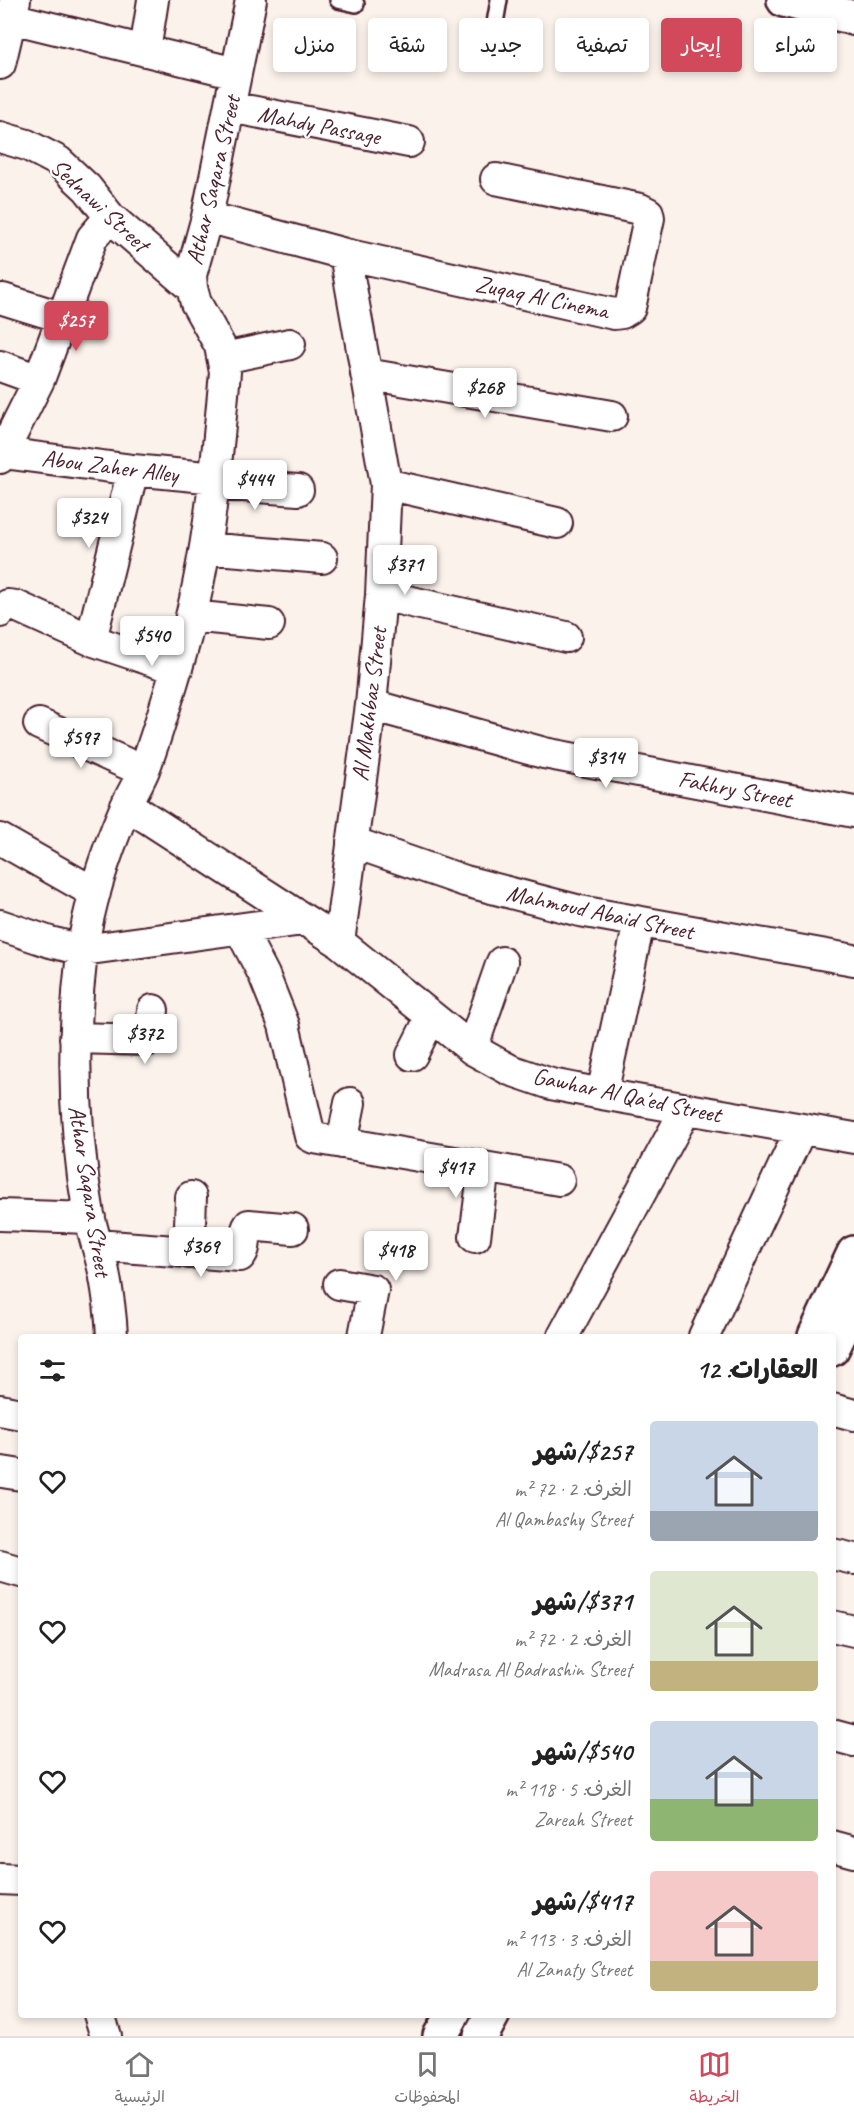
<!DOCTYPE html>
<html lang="ar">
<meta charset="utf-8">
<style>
:root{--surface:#fff;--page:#f6f6f6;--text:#222;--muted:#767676;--line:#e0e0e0;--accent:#d1495b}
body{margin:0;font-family:Caveat,"Playpen Sans Arabic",sans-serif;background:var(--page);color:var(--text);direction:rtl;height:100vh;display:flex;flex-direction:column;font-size:22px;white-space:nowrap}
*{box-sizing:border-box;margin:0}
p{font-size:20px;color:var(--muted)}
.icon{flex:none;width:33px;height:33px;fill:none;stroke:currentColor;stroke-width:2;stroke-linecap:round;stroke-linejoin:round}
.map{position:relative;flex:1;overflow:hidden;direction:ltr}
.drawer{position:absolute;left:18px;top:1334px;width:818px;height:684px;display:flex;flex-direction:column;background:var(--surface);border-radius:6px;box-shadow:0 3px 9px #0003;direction:rtl}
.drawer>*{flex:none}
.banner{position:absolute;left:18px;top:18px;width:819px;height:54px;direction:rtl;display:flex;gap:12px}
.price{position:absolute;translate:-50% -51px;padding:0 14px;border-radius:6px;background:#fff;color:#222;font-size:20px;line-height:39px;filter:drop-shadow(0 2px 3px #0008)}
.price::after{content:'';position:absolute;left:50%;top:36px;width:18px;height:14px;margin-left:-9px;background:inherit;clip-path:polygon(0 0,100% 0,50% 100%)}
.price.current{background:var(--accent);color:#fff}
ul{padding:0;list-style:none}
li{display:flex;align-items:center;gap:18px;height:150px;padding:0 18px}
li span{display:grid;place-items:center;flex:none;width:168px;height:120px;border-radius:6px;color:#555}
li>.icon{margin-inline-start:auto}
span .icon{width:72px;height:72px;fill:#fffc;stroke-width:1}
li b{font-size:26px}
h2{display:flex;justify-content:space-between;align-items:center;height:72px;padding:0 18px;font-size:26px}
.chip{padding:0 21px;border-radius:6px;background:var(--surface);box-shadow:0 3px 9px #0003;font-size:21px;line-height:54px}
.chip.current{background:var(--accent);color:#fff}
.menu{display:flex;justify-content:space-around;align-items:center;height:84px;border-top:2px solid var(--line);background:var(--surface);font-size:16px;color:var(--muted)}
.menu a{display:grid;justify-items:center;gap:3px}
.menu .current{color:var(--accent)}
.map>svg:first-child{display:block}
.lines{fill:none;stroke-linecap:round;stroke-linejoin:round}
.service-casing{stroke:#4a1f2b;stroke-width:20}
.minor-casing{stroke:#4a1f2b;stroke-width:34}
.tertiary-casing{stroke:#4a1f2b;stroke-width:38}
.secondary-casing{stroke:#4a1f2b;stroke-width:38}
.service{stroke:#fff;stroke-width:15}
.minor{stroke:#fff;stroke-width:30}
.tertiary{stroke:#fff;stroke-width:33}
.secondary{stroke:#fff;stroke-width:33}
.labels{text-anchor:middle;stroke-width:4.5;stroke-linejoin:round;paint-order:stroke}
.street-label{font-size:24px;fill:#4a1f2b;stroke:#fff}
</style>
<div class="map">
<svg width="854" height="2036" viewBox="0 0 854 2036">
<rect width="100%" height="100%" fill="#fbf2eb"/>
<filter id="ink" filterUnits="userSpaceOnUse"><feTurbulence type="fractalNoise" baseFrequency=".0167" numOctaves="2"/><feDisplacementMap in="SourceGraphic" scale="12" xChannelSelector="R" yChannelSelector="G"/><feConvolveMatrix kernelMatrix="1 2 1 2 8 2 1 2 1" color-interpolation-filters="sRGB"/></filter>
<g filter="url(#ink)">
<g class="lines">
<g class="service-casing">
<path id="service" d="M338,0L356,4
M490,52L499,0"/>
</g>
<g class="minor-casing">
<path id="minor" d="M11,18L236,73
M145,51L153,0
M0,64L15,0
M230,107L409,142
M0,137L27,145L58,161L87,188L110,217L192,288
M207,217L345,254L614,314L622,313L630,308L649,218L648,213L640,209L496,179
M3,299L64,318
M224,358L290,344
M0,366L39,380
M366,374L612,416
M3,453L133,470L216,478
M0,458L39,380L92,238L110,217
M215,484L298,490
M386,484L557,523
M205,548L322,558
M381,595L566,637
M0,612L8,605L16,606L91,640L177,669
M191,616L269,624
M91,640L133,470
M371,705L544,753L854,812
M39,724L143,771
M127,805L339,942L472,1049L510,1070L551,1084L602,1094L854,1138
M0,839L95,893
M352,842L465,881L580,911L854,960
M0,925L50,942L83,950L303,920
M240,929L264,975L284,1025L310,1136L314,1138L559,1180
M339,942L371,705L381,595L386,484L345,254
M75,1038L149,1040L153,1010
M472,1049L502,962
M412,1055L431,1017
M602,1094L639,923
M342,1143L350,1103
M0,1215L90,1218
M475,1237L484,1167
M97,1245L240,1256C248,1247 242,1235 249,1225L293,1229
M189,1253L191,1197
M339,1284L373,1290L364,1336
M112,1336C111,1315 108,1293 104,1272C100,1253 93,1234 89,1215C73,1126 71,1042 82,953C89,902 106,852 126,806C132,793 139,782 144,770C156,738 166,704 176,671C207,573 216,474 225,372L220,346L196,303L192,288L191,275L207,217L251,0
M563,1336L686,1109
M704,1336L801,1129
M832,1409L854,1415
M0,1410L21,1414
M2,1472L21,1475
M832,1554L854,1559
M0,1566L21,1572
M832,1626L854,1631
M832,1735L854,1741
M832,1846L854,1852
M0,1879L21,1880
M99,2014L106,2036"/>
</g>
<g class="tertiary-casing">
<path id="tertiary" d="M784,0L854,18
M815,1336L854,1253"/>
</g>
<g class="secondary-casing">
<path id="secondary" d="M832,1349L854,1305
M440,2036L453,2014
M481,2036L493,2014"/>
</g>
<use href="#service" class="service"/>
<use href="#minor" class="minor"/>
<use href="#tertiary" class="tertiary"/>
<use href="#secondary" class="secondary"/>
</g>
</g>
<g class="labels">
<g class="street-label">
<text transform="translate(319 125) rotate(11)" y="8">Mahdy Passage</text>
<text transform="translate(213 180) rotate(-77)" y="8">Athar Saqara Street</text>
<text transform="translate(100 205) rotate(43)" y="8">Sednawi Street</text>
<text transform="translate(542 297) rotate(12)" y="8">Zuqaq Al Cinema</text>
<text transform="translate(110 466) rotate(7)" y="8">Abou Zaher Alley</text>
<text transform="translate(369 704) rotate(-83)" y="8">Al Makhbaz Street</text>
<text transform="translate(735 789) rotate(11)" y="8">Fakhry Street</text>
<text transform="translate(600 912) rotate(12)" y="8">Mahmoud Abaid Street</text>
<text transform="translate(627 1095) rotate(12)" y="8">Gawhar Al Qa'ed Street</text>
<text transform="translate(90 1191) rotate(81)" y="8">Athar Saqara Street</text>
</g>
</g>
</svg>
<b class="price current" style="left:76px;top:352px">$257</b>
<b class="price" style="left:485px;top:419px">$268</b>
<b class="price" style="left:255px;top:511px">$444</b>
<b class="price" style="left:89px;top:549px">$324</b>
<b class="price" style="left:405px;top:596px">$371</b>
<b class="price" style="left:152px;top:667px">$540</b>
<b class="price" style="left:81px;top:769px">$597</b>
<b class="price" style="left:606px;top:789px">$314</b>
<b class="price" style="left:145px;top:1065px">$372</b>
<b class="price" style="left:456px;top:1199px">$417</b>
<b class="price" style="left:201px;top:1278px">$369</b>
<b class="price" style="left:396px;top:1282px">$418</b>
<div class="banner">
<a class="chip">شراء</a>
<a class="chip current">إيجار</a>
<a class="chip">تصفية</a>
<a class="chip">جديد</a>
<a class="chip">شقة</a>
<a class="chip">منزل</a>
</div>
<section class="drawer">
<h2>العقارات: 12<svg class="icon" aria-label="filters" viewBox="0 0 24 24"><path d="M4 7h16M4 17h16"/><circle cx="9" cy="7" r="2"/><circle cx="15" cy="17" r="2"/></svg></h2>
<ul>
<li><span style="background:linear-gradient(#c9d6e8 75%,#9aa5b1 0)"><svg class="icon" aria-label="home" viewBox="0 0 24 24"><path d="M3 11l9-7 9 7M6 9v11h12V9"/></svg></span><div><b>$257/شهر</b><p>الغرف: 2 · 72 m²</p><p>Al Qambashy Street</p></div><svg class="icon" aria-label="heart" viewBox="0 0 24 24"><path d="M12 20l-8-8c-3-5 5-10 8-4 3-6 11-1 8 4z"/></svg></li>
<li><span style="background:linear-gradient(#dfe7d0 75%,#c2b280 0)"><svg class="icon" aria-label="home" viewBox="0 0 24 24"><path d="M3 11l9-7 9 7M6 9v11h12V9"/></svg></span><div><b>$371/شهر</b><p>الغرف: 2 · 72 m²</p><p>Madrasa Al Badrashin Street</p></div><svg class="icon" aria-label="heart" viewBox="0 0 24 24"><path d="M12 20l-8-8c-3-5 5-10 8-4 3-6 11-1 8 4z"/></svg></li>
<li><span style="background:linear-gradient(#c9d6e8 65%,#8fb573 0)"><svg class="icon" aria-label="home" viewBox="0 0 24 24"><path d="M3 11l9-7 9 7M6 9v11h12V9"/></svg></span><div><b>$540/شهر</b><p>الغرف: 5 · 118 m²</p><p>Zareah Street</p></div><svg class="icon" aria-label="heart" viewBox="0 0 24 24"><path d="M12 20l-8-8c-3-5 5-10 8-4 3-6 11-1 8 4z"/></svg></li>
<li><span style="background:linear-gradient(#f6c9c9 75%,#c2b280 0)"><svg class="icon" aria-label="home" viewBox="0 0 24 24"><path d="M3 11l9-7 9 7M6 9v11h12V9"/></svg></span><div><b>$417/شهر</b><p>الغرف: 3 · 113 m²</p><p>Al Zanaty Street</p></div><svg class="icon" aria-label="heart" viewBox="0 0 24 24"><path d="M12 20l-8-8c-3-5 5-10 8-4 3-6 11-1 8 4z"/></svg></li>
</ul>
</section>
</div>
<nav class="menu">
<a class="current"><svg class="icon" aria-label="map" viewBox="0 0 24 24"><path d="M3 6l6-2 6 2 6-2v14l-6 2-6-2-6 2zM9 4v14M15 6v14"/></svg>الخريطة</a>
<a><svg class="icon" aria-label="saved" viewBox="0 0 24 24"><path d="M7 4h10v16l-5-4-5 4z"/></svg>المحفوظات</a>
<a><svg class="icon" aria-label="home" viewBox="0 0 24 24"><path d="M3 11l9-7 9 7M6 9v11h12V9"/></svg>الرئيسية</a>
</nav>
